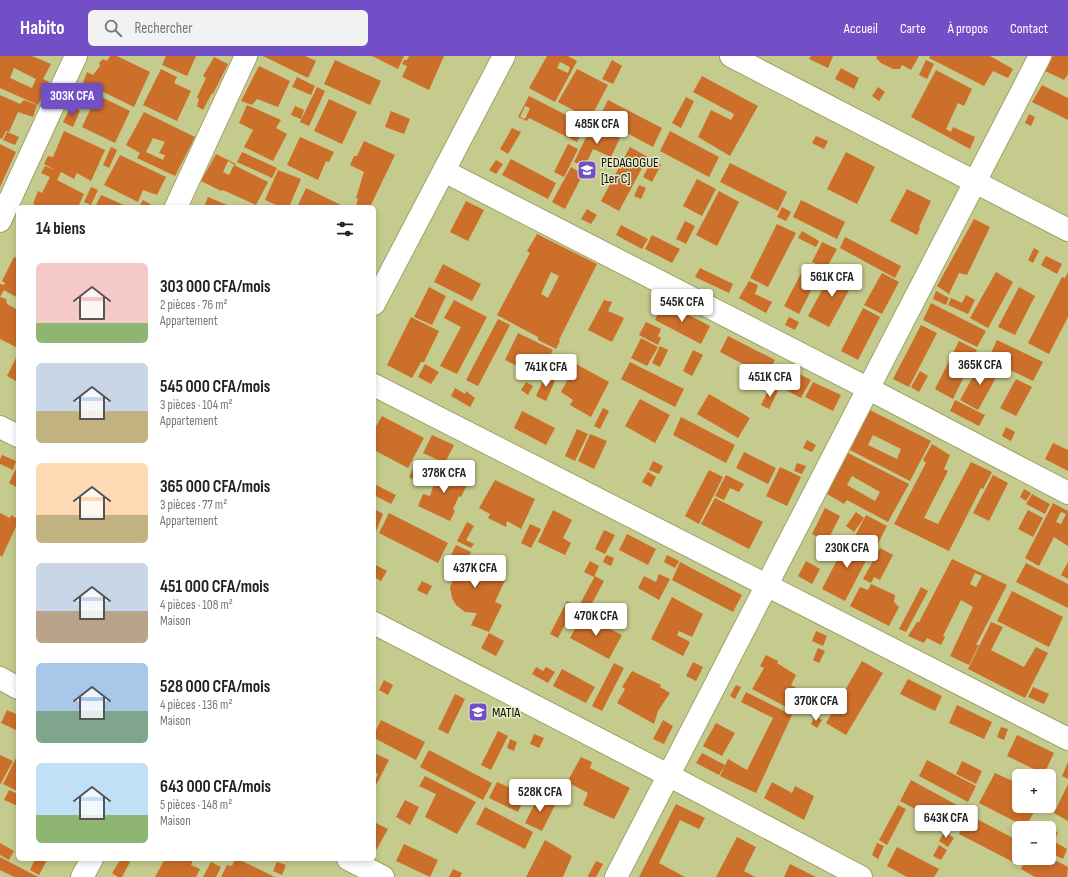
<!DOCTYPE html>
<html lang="fr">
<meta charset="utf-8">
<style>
:root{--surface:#fff;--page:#f2f2f2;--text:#222;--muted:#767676;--accent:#724ec7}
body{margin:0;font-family:"Sofia Sans Condensed",sans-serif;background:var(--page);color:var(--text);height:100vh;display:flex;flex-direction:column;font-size:15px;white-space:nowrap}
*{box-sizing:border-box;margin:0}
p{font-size:13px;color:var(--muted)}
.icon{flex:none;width:22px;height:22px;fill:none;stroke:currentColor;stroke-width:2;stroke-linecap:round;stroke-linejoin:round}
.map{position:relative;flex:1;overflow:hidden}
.details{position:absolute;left:16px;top:149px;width:360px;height:656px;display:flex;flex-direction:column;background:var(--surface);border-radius:6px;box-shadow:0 2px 6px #0003}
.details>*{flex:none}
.controls{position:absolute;left:1012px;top:713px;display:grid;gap:8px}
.controls a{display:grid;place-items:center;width:44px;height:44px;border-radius:6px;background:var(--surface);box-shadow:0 2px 6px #0003;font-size:20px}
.price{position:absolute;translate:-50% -34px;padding:0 9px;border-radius:4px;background:#fff;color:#222;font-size:13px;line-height:26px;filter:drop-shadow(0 1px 2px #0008)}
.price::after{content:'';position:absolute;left:50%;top:24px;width:12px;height:9px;margin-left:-6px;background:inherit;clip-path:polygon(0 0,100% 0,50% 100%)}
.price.on{background:var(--accent);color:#fff}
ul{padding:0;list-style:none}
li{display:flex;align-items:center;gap:12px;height:100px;padding:0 20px}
li span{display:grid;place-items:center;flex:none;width:112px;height:80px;border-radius:6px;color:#555}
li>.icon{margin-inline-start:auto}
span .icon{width:48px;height:48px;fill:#fffc;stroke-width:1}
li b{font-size:17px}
h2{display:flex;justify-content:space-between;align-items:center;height:48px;padding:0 20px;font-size:17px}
header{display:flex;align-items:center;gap:24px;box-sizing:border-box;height:56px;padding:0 20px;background:var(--accent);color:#fff}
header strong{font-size:19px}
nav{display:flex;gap:22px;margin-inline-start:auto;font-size:14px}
.search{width:280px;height:36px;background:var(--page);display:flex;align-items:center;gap:10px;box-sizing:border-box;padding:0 14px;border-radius:6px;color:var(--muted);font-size:15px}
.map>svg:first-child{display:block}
.building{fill:#cc6f2a;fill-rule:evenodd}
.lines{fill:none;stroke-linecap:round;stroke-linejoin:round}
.minor-casing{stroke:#9ea365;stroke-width:24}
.minor{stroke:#fff;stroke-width:22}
.labels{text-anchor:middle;stroke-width:3;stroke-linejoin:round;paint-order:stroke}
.poi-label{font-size:14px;fill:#101100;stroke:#e5e9c9;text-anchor:start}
</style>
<header>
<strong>Habito</strong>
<div class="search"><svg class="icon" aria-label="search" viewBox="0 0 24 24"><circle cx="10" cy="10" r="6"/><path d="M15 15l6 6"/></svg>Rechercher</div>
<nav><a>Accueil</a><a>Carte</a><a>À propos</a><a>Contact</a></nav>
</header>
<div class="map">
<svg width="1068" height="821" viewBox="0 0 1068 821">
<rect width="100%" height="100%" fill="#c5cb8c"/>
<path class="building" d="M0,0H32L51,8L43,23L49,26L38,49L0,32ZM14,12L36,23L32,32L10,22Z
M110,0H117L150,16L134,51L83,26L87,16L93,19L100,10L99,7L103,3L107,5Z
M166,0H196L187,20L162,9Z
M263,0H305L316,5L308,22Z
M372,0H404L398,13Z
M409,0H444L429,34L402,21L407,10L402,8L404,4H407Z
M547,0H568L577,5L555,46L529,32ZM560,6L570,11L568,17L557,12Z
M811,0H833L828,12L809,3Z
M877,0H919L911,14L902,9L900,13H893L881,7L876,2Z
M930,0H990L1013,13L1008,22L993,15L984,30L929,2Z
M1053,0H1068V18L1064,24L1045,15Z
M214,1L228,8L213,38L212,37L203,54L197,50L199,43L197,41L206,22L203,20Z
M335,4L381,25L370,49L324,28Z
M612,4L622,10L613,28L602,23Z
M926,4L934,8L927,23L919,19Z
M259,10L290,25L278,51L257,43L252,49L241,45Z
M841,12L859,22L854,33L835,23Z
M161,13L177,21L174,27L191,35L177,65L143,49Z
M577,13L608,29L590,63L558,46Z
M936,14L972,33L964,50L958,47L946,73L951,76L953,71L975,81L970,93L911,61Z
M702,20L758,50L730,100L698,81L711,54L731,64L734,58L693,36Z
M297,21L315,30L311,39L292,31Z
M1042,29L1068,42V64L1032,46Z
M317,31L325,35L309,70L300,66Z
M878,31L885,36L879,45L872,40Z
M0,39L20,48L24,44L37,49L33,61L18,56L9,76L6,75L2,83L0,82Z
M97,39L130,55L115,87L82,71Z
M529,40L586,69L577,86L529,62L527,65L518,61ZM525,50L530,52L525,63L520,61Z
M686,41L694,45L681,72L672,67Z
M329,43L357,56L342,88L314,75Z
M608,44L662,72L653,91L599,62Z
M247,49L281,64L276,72L287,78L273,105L244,91L253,74L239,67Z
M71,50L80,55L73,71L63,66Z
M295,50L304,54L301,63L291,59Z
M391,55L410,63L404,78L385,71Z
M144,56L195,81L175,120L137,102L140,97L126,89ZM153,82L165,86L159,97L165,99L163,104L146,96Z
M1029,58L1035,61L1031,70L1025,67Z
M592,69L620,82L611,101L593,93L585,110L574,106Z
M512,72L521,76L508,98L500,93Z
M64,75L105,94L91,125L77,117L74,123L61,116L57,124L84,138L78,151H39L33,148L38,135L42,137L50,121L41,117L45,110L55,114L44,108L48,100L53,101Z
M670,75L719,101L709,121L660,95Z
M7,76L19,81L15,89L3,84Z
M816,80L828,85L824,93L812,87Z
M300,81L334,96L329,106L326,105L318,124L287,109Z
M364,85L395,99L370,151H359L356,150L358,143L356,142L364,116L350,109L354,100H357Z
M0,88L16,96L0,131Z
M568,88L578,93L564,121L554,116Z
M111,91L117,94L109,112L103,109Z
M630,91L648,101L619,155L601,145Z
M242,96L277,112L272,122L237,106Z
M846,96L875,111L857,148L827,133Z
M216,98L236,108L235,109L228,105L223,116L229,119L234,109L268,126L256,149L223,134L221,135L201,125Z
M120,99L166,121L157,139L143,134L138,146L104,129Z
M511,103L556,127L548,143L502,119Z
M496,104L503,108L496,118L489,114Z
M652,104L661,109L652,126L643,121Z
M730,107L787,136L778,155L720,126Z
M571,111L583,118L565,153L552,146Z
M278,114L301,123L289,151H281L265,144Z
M697,123L716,133L702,160L683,150Z
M639,129L646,132L641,143L634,140Z
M91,131L98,134L91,149L84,146Z
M306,132L345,151H297Z
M907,133L931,145L919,171L920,172L917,179L890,165Z
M719,135L739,146L717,190L696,179Z
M101,139L124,149V151H95Z
M208,141L232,151H204Z
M143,144L155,151H139Z
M801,144L845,166L837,183L793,161Z
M466,145L484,154L468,185L450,176Z
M782,151L791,156L786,165L777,161Z
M587,153L597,159L591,168L581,163Z
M974,163L990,171L967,219L959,217L949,238L937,230Z
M685,165L695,170L686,188L676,183Z
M777,168L796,177L768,231L750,222Z
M621,169L648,183L642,193L616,179Z
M802,175L819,185L816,191L798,182Z
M537,178L597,208L559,284L560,285L556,293L538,284V281L497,259L530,197L527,195ZM551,216L559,220L548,242L541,238Z
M652,179L680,193L672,207L645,193Z
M845,181L901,210L895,222L840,192Z
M822,186L837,193L826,213L812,206Z
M1034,192L1039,195L1033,207L1028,204Z
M1046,200L1062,208L1057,218L1041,209Z
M14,201L18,203V242L4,234L0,241L6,243L7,248L18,254V292L0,283V228L4,229L5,227L2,225Z
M443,208L481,228L472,245L434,226Z
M806,208L821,215L799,258L784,250Z
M700,212L733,228L729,237L695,221Z
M834,212L855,223L829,271L808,260Z
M996,216L1013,226L988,272L970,262Z
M1068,216V261L1049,298L1028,287L1062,221L1065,222Z
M882,217L899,226L882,258L864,249Z
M749,225L758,229L755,238L772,246L766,257L739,242Z
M429,231L446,240L432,269L414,261Z
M1019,231L1035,240L1015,279L998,271Z
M936,235L949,242L946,249L933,243Z
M966,239L975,244L968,258L948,249L951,242L962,247Z
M454,244L487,261L457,318L440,310L461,271L444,262Z
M604,244L612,246L608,255L624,262L612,286L588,274Z
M664,246L710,270L701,288L655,264Z
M931,247L986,275L977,291L923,264Z
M863,252L880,261L858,304L841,295Z
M411,261L439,275L424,306H421L412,322L387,309Z
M789,261L799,266L795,274L785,269Z
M498,263L510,269L478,330L466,324Z
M646,266L661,273L658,280L661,282L658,289L639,279Z
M921,269L937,277L909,331L893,323Z
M518,277L553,294L539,321L505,304Z
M728,280L775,304L766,320L720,296Z
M641,282L658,291L647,310L631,302Z
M997,284L1043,306L1033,325L988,303Z
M959,285L977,294L953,343L935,333Z
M660,290L668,294L660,311L652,307Z
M693,294L703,299L692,320L683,315Z
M18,298V326L7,320Z
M630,306L684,333L675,351L621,323Z
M981,306L999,316L978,354L960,344Z
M425,308L439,316L431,328L418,321Z
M576,308L609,326L591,361L570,349L573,344L561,336Z
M782,309L811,324L801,342L773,327Z
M920,315L928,320L919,336L911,331Z
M545,320L555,325L546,345L536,340Z
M1016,323L1032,331L1016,360L1000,352Z
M526,326L533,330L528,339L521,334Z
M813,326L841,339L833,355L805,341Z
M770,331L778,335L769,353L761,349Z
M455,332L465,338L466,335L475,342L470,351L451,340Z
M709,338L750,362L738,382L697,358Z
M640,343L670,359L655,387L625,370Z
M955,344L985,359L979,370L950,355Z
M603,352L609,355L600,373L594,370Z
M870,354L931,385L910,425L850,394ZM873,379L901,393L897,403L868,389Z
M522,355L555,372L546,389L514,372Z
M382,360L424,382L408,412L374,394V374Z
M681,361L735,389L726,407L673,379Z
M1006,371L1015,376L1011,385L1002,380Z
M577,373L588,378L575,405L565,400Z
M590,378L607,385L594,413L578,405Z
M432,379L454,389L445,407L423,397Z
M807,384L816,389L812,396L803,392Z
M1053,387L1068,394V415L1045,403Z
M932,388L950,399L944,413L948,415L924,462L938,468L971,406L992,416L983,433L981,432L949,495L894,468L926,407L923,404Z
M744,396L776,412L768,428L736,412Z
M848,397L909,428L888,466L847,444L844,448L827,438ZM852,420L880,436L875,445L847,429Z
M2,399L16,405L13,414L0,408V403Z
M653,405L663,410L659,418L649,414Z
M797,407L806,410L802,418L794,415Z
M18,408V432L9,427Z
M438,410L469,425L461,441L459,440L453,453L455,455L450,465L418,450L423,438L430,440L434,428L430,425Z
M780,411L801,421L787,450L766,440Z
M413,413L422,418L417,426L409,421Z
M709,414L723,421L699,468L685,460Z
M648,416L656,421L651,431L642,426Z
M726,419L744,428L739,436L730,432L724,444L715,440Z
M993,419L1008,427L989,465L973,457Z
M495,424L535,443L521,473L507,465L506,471L488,462L490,458L479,452Z
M374,428L396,439L391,448L374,439Z
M1024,433L1031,437L1026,445L1020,441Z
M1032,438L1050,448L1045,458L1026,448Z
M715,442L763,466L749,493L701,468Z
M1053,447L1068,455V490L1054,481L1039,510L1025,502ZM1061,456L1066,458L1061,468L1056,466Z
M825,452L840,460L827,486L812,478Z
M374,453L383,458L374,480Z
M553,454L572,464L563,482L571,487L565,499L538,486Z
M1028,454L1043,462L1033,481L1018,473Z
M856,456L864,462L854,476L846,470Z
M0,457L10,462L11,459L18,463V466L2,501L0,499Z
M389,457L448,487L438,507L379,477Z
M866,459L887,470L876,491L855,480Z
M467,466L474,470L466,484L474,488L471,492L457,485Z
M530,468L541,473L531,492L521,487Z
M604,474L615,479L605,498L595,493Z
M627,478L656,493L648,509L619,494Z
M849,481L872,493L845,545L822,533Z
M456,489L471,496L468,503L506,522L495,546L502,549L489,576L471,569L477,557L465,556L456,549L452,542L450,532L452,526L458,518L445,511Z
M880,492L893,499L880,524L874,521L871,527L863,523Z
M606,499L614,502L611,510L603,506Z
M667,499L679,505L675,512L664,506Z
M952,503L1007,529L976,589H979L969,609L950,600L973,551L961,544L943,580L945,581L941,589L927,582L924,587L908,580L917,566H919ZM975,517L982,520L976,531L970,528Z
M590,505L599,510L594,521L584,516Z
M806,505L820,513L812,528L798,520Z
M680,506L742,539L733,556L672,524Z
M1068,506V523L1061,519Z
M1026,507L1068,528V552L1016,526Z
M374,508L387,515L381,525L374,521Z
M659,518L670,523L659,544L638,532L644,520L656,526Z
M595,520L604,525L589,553L580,548Z
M422,525L432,530L427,539L417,534Z
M871,528L895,539L894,546L899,551L889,570L850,550L860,531L868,534Z
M921,531L928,535L906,576L899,573Z
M1012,535L1063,561L1049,591L997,565Z
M672,541L703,558L692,581L679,575L677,579L690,586L683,600L651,583Z
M567,545L575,549L558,582L550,578Z
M582,559L622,579L609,603L570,582Z
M991,566L1003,571L991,594L1024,611L1036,591L1048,597L1025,642L968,613Z
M816,575L827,580L823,590L812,585Z
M489,577L504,585L496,600L481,592Z
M818,592L825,595L819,607L813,604Z
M766,599L778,605L777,607L796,619L791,629L800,634L790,653L752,633L764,612L760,610Z
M862,605L883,617L846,679L826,667Z
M693,606L703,611L696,625L686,620Z
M614,607L624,612L602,655L592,650Z
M536,611L543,615L546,611L555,616L548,627L532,618Z
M562,613L595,631L586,647L553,630Z
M632,615L661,629L660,631L670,637L658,655L654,668L617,647L625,633L622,631Z
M908,623L942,640L935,655L900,638Z
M384,624L393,629L388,639L379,634Z
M736,629L741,631L735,643L730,640Z
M1033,631L1049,638L1044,648L1028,641Z
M746,636L792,659L756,737L720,720L728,703L747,714L773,662L741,646Z
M455,638L465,643L448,678L438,673Z
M957,649L992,666L984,683L949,667Z
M7,654L18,659V675L1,667Z
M815,660L822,664L817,672L811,668Z
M381,664L425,686L416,704L374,682V678Z
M663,664L673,670L664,688L653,683Z
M716,667L735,677L722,700L703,690Z
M1001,671L1008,673L1004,684L997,681Z
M498,675L508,680L491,714L481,709Z
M534,678L544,682L539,692L530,688Z
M1017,679L1054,697L1044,718L1007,700Z
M510,683L517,686L514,695L507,692Z
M429,694L492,727L483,744L420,711Z
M374,697L389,704L374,733V727L378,718L374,716Z
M702,697L725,709L719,719L696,707Z
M18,698V733L17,735L3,728Z
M0,699L13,705L0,729Z
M581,701L592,706L590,712L630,732L614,763L583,749L588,737L567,726Z
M927,704L976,730L968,746L919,720Z
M962,705L982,715L976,728L956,718Z
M1068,706V723L1062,720Z
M995,717L1017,727L1019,724V750H1037L1026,771L979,747Z
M425,720L476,746L457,778L425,761L436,738L419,730Z
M911,724L966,754L955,774L900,745Z
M497,726L526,739L518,756L489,742Z
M772,726L792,737L795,730L814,740L804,764L764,742Z
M1068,728V765L1054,757Z
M9,734L18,738V750L4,744Z
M539,739L556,747L542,775L525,767Z
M405,744L419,751L410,769L396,761Z
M676,748L705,762L699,773L680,764L659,807L685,821H639Z
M898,749L906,753L887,789L879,784Z
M485,751L533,776L525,793L476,768Z
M969,759L1019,785V795L1013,806L959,778Z
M374,766L388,773L374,798Z
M1049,772L1058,777L1053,785L1067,793L1063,803L1049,796Z
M944,776L954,782L948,791L939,785Z
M737,781L756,791L744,815L755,821H716Z
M545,784L572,800L563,821H526Z
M0,787L14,795L9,804L0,799Z
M877,787L884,790L878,803L872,799Z
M404,788L438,804L430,821L396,805Z
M939,789L947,794L941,804L933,800Z
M897,791L939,813L934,821H907L887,810Z
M0,801L38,821H14L0,814Z
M1049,801L1068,811L1067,821H1035L1021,813L1027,802Z
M35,803L47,804L39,819L30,814Z
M121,803H125L130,806L122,821H118L112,817Z
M165,803H190L193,804L191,809L200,813L196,821H155Z
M235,803H238L275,821H221L227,809L232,810Z
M596,805L603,808L596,821H589L588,820Z
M211,806L221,811L216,821H203Z
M277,806L286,809L282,819L273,815Z
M790,808L816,821H784Z
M453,813L462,817L460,821H449Z"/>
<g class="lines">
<g class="minor-casing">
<path id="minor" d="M731,0L1068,174
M444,115L869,333L1068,437
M176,151L246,0
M0,165L76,0
M374,248L504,0
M374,329L1068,683
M0,371L18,380
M374,567L668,719L861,821
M0,622L18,632
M348,803L383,821
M82,821L92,803
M616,821L1040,0"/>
</g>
<use href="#minor" class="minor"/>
</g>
<defs>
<g id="school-square" transform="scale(1)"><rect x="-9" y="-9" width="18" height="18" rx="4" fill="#724ec7" stroke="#e5e9c9"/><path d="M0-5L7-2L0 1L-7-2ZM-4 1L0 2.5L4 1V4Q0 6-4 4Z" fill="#fff"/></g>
</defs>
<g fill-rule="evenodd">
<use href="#school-square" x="587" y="114"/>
<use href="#school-square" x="478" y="656"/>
</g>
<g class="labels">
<g class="poi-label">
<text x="601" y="111">PEDAGOGUE<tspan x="601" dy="16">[1er C]</tspan></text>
<text x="492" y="661">MATIA</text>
</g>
</g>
</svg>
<div class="controls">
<a>+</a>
<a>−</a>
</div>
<b class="price on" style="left:72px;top:61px">303K CFA</b>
<b class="price" style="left:597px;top:89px">485K CFA</b>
<b class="price" style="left:832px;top:242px">561K CFA</b>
<b class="price" style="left:682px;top:267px">545K CFA</b>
<b class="price" style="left:980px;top:330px">365K CFA</b>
<b class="price" style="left:546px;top:332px">741K CFA</b>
<b class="price" style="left:770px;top:342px">451K CFA</b>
<b class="price" style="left:444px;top:438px">378K CFA</b>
<b class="price" style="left:847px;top:513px">230K CFA</b>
<b class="price" style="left:475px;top:533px">437K CFA</b>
<b class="price" style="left:596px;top:581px">470K CFA</b>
<b class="price" style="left:816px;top:666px">370K CFA</b>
<b class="price" style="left:540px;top:757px">528K CFA</b>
<b class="price" style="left:946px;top:783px">643K CFA</b>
<section class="details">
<h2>14 biens<svg class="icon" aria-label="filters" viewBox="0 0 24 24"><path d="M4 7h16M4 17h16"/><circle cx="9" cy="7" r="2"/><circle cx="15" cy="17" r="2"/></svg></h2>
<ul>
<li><span style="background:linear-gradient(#f6c9c9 75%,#8fb573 0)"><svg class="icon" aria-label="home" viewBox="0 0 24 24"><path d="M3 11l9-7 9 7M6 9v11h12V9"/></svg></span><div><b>303 000 CFA/mois</b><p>2 pièces · 76 m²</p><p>Appartement</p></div></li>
<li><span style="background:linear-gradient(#c9d6e8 60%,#c2b280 0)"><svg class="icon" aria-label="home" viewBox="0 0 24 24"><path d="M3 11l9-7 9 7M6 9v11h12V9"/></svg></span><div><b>545 000 CFA/mois</b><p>3 pièces · 104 m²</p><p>Appartement</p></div></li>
<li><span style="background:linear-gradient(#ffd9b3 65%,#c2b280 0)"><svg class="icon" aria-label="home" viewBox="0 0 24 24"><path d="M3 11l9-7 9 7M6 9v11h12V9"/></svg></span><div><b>365 000 CFA/mois</b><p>3 pièces · 77 m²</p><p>Appartement</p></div></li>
<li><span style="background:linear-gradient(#c9d6e8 60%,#b9a48a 0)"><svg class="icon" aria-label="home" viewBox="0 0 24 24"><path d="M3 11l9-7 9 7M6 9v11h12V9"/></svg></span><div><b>451 000 CFA/mois</b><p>4 pièces · 108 m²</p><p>Maison</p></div></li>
<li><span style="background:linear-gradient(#a9c7e8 60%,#7fa58c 0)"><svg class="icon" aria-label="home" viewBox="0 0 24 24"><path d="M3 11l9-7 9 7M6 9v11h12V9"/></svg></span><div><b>528 000 CFA/mois</b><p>4 pièces · 136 m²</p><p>Maison</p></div></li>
<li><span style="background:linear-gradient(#bfe0f5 65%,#8fb573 0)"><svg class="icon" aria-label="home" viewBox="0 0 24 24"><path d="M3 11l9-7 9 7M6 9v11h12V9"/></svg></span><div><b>643 000 CFA/mois</b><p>5 pièces · 148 m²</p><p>Maison</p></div></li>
</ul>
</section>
</div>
